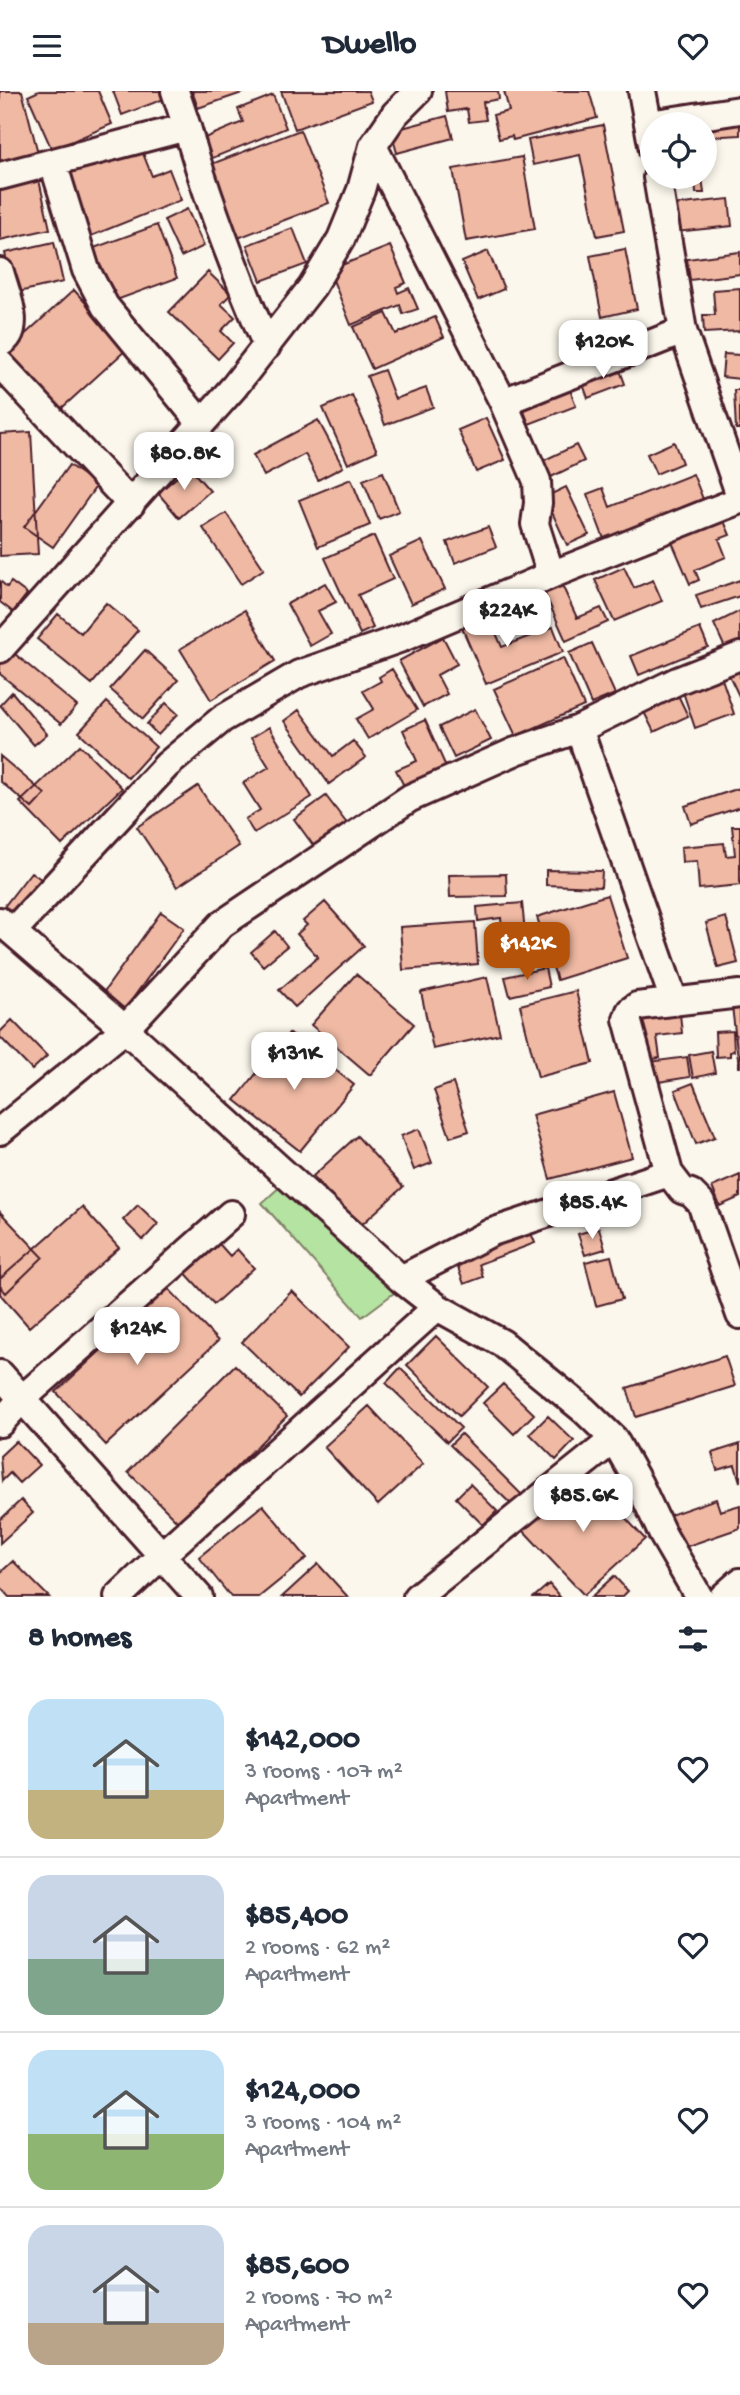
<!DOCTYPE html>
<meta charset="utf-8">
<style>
:root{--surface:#fff;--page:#f6f6f7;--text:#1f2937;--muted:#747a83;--line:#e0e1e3;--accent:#b45309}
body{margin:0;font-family:"Gochi Hand",sans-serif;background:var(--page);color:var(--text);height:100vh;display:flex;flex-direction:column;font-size:26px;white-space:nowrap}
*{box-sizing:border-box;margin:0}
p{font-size:23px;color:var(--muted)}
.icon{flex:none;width:38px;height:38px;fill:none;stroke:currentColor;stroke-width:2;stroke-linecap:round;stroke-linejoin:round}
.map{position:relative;height:1506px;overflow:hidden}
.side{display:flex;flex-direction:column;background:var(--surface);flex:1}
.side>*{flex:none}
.fabs{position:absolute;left:640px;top:21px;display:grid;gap:14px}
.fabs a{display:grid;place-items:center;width:77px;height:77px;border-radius:50%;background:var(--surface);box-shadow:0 4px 10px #0003;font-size:35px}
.price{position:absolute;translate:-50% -60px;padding:0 16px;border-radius:14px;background:#fff;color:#222;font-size:23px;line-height:46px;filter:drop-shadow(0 2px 4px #0008)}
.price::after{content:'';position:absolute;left:50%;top:42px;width:21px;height:16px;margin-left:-10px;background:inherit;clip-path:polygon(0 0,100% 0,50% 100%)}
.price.on{background:var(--accent);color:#fff}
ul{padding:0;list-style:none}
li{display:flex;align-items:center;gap:21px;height:175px;padding:0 28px}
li+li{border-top:2px solid var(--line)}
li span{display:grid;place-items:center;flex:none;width:196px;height:140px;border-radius:21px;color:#555}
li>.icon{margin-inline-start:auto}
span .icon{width:84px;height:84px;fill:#fffc;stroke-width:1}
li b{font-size:30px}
h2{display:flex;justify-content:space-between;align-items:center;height:84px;padding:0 28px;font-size:30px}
header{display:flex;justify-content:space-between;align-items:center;height:91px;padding:0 28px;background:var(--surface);font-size:32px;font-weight:800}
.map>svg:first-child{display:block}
.green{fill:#b5e3a2;stroke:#808166;stroke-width:2}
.building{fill:#efb9a3;stroke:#4a1f2b;stroke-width:2}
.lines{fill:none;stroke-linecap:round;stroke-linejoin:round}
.minor-casing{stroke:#4a1f2b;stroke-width:32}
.minor{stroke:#fbf7ec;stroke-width:26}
</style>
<header><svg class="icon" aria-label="menu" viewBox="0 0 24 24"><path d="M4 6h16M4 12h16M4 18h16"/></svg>Dwello<svg class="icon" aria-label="heart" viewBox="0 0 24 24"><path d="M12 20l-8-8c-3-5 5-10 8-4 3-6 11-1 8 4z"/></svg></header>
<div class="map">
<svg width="740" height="1506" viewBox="0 0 740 1506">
<rect width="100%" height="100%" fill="#fbf7ec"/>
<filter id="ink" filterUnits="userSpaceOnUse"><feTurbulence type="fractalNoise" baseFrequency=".0143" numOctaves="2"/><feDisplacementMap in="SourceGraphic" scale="14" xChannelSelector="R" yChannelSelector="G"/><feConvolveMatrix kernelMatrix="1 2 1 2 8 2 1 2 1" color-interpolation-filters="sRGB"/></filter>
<g filter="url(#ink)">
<path class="green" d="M285,1091L402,1196L362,1226L262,1112Z"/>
<path class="building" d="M0,0H22L39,66L0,75Z
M39,0H98L112,33L52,59L28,5Z
M113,0H161L164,8L122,24Z
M192,0H248L198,17Z
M281,0H368L372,10L295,38Z
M445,0H498L499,8L483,11L486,29L469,31L467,18L448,21Z
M504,0H589L597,27L513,49L512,45L499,48L493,24L509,20Z
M273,4L286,37L210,68L202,48L243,31L238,18Z
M740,24V44L705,46V33Z
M447,25L453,47L397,62L391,40Z
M603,34L624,140L597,145L580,64L533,74L528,49Z
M300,39L329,112L238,147L209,74Z
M140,55L152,85L169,78L181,109L91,145L66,84Z
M522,66L535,138L466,150L453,78Z
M673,86H702L704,102H696L695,87L674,89Z
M39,89L50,138L0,149V97Z
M729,108L732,135L676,141L674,114Z
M187,118L204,155L181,166L164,129Z
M157,134L177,187L111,211L91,158Z
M293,137L307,173L261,190L247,154Z
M54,151L63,191L14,202L5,162Z
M390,155L406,192L396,196L398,202L409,197L418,218L403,223L400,214L351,234L329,179Z
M625,158L637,218L602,226L590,165Z
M488,160L504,198L478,209L462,171Z
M740,161V183L690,189L687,168Z
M208,181L231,203L221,213L235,226L221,240L233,252L218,268L169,221Z
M740,197V240L704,242L703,224H715L713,199Z
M74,199L127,258L53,325L0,266Z
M386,222L396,243L435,226L444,246L372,278L353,236Z
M724,263L740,264V288L722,286Z
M617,271L625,293L588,307L580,285Z
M384,279L395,308L426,297L433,316L385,334L367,285Z
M568,293L576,315L529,333L520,310Z
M734,299H740V338H736Z
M352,304L377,360L348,373L323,317Z
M486,327L505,369L476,381L458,339Z
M318,329L343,376L318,389L305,363L264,385L253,364Z
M31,341L38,463L0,465V343Z
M674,351L682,372L656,383L647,363Z
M576,354L584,370L543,390L534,374Z
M69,374L97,394L53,456L24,436Z
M189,376L210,400L179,427L158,402Z
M383,381L399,420L379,428L363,389Z
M693,383L703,408L604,448L587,403L603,397L610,416Z
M351,388L370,434L318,456L299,409Z
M566,396L589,444L567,454L545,406Z
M226,422L264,478L241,493L203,437Z
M724,430L730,444L719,448L726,466L695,479L699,489L690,493L672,451Z
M488,436L496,456L455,472L447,451Z
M374,445L393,488L358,504L373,537L360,543L325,467Z
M422,450L445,498L411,513L389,465Z
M624,476L634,497L653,489L662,510L614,530L595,489Z
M740,489V505L701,518L696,504Z
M0,490L7,496L11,491L27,503L13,521L0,511Z
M325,492L336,511L318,520L331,543L310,555L287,513Z
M562,494L577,527L601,517L608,531L566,550L544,501Z
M106,512L138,539L92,593L37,548L58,523L81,542Z
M245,519L275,570L211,609L180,558Z
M740,520V550L725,557L714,533Z
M487,521L502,556L553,536L563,561L486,593L460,532Z
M700,537L708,556L639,584L631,565Z
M443,546L457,573L437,584L447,603L423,616L399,570Z
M592,552L615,603L591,613L569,562Z
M9,558L77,615L61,633L0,583V569Z
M145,559L178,589L143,628L110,598Z
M563,567L584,615L516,645L494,598Z
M740,571V607L726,578Z
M392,578L417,619L368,648L356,628L374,618L363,600L381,590L379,586Z
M719,579L734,623L695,637L680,592Z
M676,600L688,625L654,641L642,617Z
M12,601L47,643L34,654L0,614Z
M107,611L156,656L128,687L79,641Z
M166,612L178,623L158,644L147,633Z
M475,618L491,649L454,667L439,636Z
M299,619L333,665L353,650L366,666L329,693L284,630Z
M425,629L447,678L405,697L396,679L417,670L403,639Z
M269,636L312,706L254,742L245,728L260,719L243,692L269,676L251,647Z
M80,654L122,697L62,754L20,711Z
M0,665L45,703L32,717L0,690Z
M198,695L239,755L177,796L137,736Z
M740,697V716L691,733L685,715Z
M326,705L348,734L316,758L294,728Z
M732,735H740V794L699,798L697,770L682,771L681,756L724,752L726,765L735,764Z
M546,779L602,780L601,796L546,794Z
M31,781L45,791L13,833L0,821Z
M506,783L507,805L450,806L449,784Z
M607,804L627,867L557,889L537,826Z
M325,811L364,855L295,916L279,899L318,866L297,843L307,834L303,830Z
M522,812L528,870L505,872L501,827L478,830L477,816Z
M161,821L184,837L125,918L103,902Z
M726,826L738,872L718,877L706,832Z
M475,831L478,873L403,879L400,836Z
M275,840L287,855L263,875L251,861Z
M545,877L549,896L510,905L505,886Z
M356,883L414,933L370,984L311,934Z
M487,886L500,943L433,958L421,901Z
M576,900L593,972L538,986L520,914Z
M740,914V976H739L732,915Z
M680,923L682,942L657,945L660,967L640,970L635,928Z
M12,929L47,965L32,979L0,946V941Z
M733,940L734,960L730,961V965L716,966L715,941Z
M289,942L354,994L300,1060L235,1009Z
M711,960L715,982L693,987L689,964Z
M687,966L690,986L652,992L649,971Z
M453,992L469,1040L450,1046L434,999Z
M693,992L715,1046L696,1053L675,999Z
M614,1001L632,1066L550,1088L532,1024Z
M419,1038L432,1072L414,1079L401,1045Z
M357,1045L403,1096L359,1136L313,1085Z
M740,1084V1106L720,1115L712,1096Z
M138,1114L158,1133L143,1149L123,1129Z
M82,1116L119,1157L29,1236L0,1203V1188Z
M0,1121L43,1166L6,1202L0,1195Z
M529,1137L535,1152L479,1173L483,1186L464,1193L454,1166Z
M599,1137L605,1158L585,1164L578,1143Z
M213,1146L230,1165L237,1158L254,1177L214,1213L180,1176Z
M611,1165L622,1208L596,1215L585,1171Z
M168,1197L218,1250L106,1354L56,1301Z
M292,1200L349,1256L299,1306L242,1251Z
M436,1245L488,1296L459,1325L407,1274Z
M725,1265L735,1295L636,1326L627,1297Z
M235,1274L287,1325L180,1433L128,1381Z
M400,1277L461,1337L447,1351L386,1292Z
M503,1293L534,1323L514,1343L483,1312Z
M369,1315L423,1373L378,1414L324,1356Z
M548,1325L574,1350L556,1369L530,1343Z
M461,1343L522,1404L512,1414L450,1354Z
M16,1350L39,1374L19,1392L10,1382L2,1390L0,1365Z
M740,1353V1391L735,1374L717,1379L712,1362Z
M583,1381L645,1448L584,1504L522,1438Z
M470,1393L497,1420L483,1434L456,1407Z
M716,1408L720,1420L740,1414V1437L679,1458L667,1425Z
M21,1409L33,1422L0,1452V1429Z
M263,1414L307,1467L259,1506H231L199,1466Z
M13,1470L49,1506H9L0,1496V1482Z
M318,1473L348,1506H282Z
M614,1485L628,1500L622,1506H591Z
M549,1493L560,1506H534Z"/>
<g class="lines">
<g class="minor-casing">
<path id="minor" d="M642,0L653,59
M649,33L740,19
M187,36C208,112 236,183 267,255
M373,55L503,311L537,390L538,412L535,433L551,484
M53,72L86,179L105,215L201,332
M0,85L187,36L175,0
M657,86L683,240L740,405
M0,181C5,201 24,239 0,252
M0,273L131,413
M503,311L683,240
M0,558L234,296L312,196L341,148L361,99L373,55L395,23L418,0
M579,638L674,910
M0,830L125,938L401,1188L437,1216L502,1252L584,1319L614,1348L639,1393L663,1444L699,1506
M13,840L167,674L222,628L299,583L402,547L551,484L740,409
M740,903L637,915L630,920L627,928L669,1082L682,1099L691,1102L701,1112L740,1224
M0,1040L125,938L222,833L410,707L516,660L579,638L677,590L740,565
M401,1188L492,1141L669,1082
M0,1283L199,1506
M0,1332L23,1307L231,1123
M118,1506L163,1463L437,1216
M417,1506L614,1348
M723,1506L740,1491"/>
</g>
<use href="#minor" class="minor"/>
</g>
</g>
</svg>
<div class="fabs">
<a><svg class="icon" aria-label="locate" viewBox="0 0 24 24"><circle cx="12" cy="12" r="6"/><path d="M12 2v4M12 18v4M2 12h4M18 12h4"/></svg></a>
</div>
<b class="price" style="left:603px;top:289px">$120K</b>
<b class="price" style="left:184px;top:401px">$80.8K</b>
<b class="price" style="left:507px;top:558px">$224K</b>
<b class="price on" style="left:527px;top:891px">$142K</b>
<b class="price" style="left:294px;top:1001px">$131K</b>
<b class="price" style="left:592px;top:1150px">$85.4K</b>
<b class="price" style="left:137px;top:1276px">$124K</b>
<b class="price" style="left:583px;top:1443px">$85.6K</b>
</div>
<section class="side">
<h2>8 homes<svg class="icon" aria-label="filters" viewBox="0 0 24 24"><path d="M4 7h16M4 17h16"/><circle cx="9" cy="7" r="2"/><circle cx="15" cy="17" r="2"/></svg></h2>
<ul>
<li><span style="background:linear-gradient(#bfe0f5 65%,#c2b280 0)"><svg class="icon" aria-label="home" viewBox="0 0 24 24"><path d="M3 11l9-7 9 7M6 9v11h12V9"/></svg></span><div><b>$142,000</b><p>3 rooms · 107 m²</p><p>Apartment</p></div><svg class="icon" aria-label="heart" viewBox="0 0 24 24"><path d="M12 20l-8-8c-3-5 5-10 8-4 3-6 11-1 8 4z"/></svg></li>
<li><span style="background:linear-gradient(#c9d6e8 60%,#7fa58c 0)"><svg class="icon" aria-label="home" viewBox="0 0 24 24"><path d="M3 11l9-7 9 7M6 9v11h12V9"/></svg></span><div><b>$85,400</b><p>2 rooms · 62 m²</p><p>Apartment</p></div><svg class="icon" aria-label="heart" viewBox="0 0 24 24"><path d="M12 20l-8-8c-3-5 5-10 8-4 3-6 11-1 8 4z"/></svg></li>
<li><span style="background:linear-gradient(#bfe0f5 60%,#8fb573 0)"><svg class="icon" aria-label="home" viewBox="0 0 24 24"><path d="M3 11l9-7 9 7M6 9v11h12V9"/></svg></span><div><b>$124,000</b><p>3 rooms · 104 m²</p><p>Apartment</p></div><svg class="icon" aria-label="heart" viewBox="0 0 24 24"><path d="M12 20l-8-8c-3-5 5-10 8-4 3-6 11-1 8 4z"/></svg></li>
<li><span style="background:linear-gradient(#c9d6e8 70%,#b9a48a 0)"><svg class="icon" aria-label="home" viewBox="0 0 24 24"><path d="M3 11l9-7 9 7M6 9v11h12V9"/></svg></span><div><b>$85,600</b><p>2 rooms · 70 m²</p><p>Apartment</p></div><svg class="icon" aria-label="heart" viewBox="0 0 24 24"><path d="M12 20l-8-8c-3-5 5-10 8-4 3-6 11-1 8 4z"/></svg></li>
</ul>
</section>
